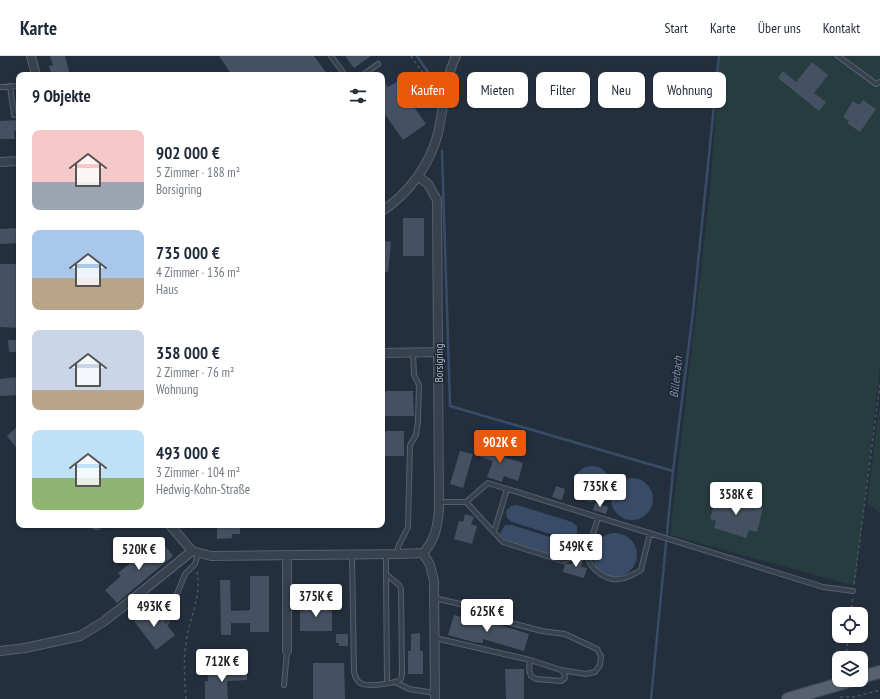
<!DOCTYPE html>
<html lang="de">
<meta charset="utf-8">
<style>
:root{--surface:#fff;--page:#f6f6f7;--text:#1f2937;--muted:#747a83;--line:#e0e1e3;--accent:#ea580c}
body{margin:0;font-family:"PT Sans Narrow",sans-serif;background:var(--page);color:var(--text);height:100vh;display:flex;flex-direction:column;font-size:15px;white-space:nowrap}
*{box-sizing:border-box;margin:0}
p{font-size:13px;color:var(--muted)}
.icon{flex:none;width:22px;height:22px;fill:none;stroke:currentColor;stroke-width:2;stroke-linecap:round;stroke-linejoin:round}
.map{position:relative;flex:1;overflow:hidden}
.sheet{position:absolute;left:16px;top:16px;width:369px;height:456px;display:flex;flex-direction:column;background:var(--surface);border-radius:8px;box-shadow:0 1px 3px #0004}
.sheet>*{flex:none}
.banner{position:absolute;left:397px;top:16px;width:380px;height:36px;display:flex;gap:8px}
.buttons{position:absolute;left:832px;top:551px;display:grid;gap:8px}
.buttons a{display:grid;place-items:center;width:36px;height:36px;border-radius:8px;background:var(--surface);box-shadow:0 1px 3px #0004;font-size:20px}
.price{position:absolute;translate:-50% -34px;padding:0 9px;border-radius:4px;background:#fff;color:#222;font-size:13px;line-height:26px;filter:drop-shadow(0 1px 2px #0008)}
.price::after{content:'';position:absolute;left:50%;top:24px;width:12px;height:9px;margin-left:-6px;background:inherit;clip-path:polygon(0 0,100% 0,50% 100%)}
.price.current{background:var(--accent);color:#fff}
ul{padding:0;list-style:none}
li{display:flex;align-items:center;gap:12px;height:100px;padding:0 16px}
li span{display:grid;place-items:center;flex:none;width:112px;height:80px;border-radius:8px;color:#555}
li>.icon{margin-inline-start:auto}
span .icon{width:48px;height:48px;fill:#fffc;stroke-width:1}
li b{font-size:17px}
h2{display:flex;justify-content:space-between;align-items:center;height:48px;padding:0 16px;font-size:17px}
.pill{padding:0 14px;border-radius:8px;background:var(--surface);box-shadow:0 1px 3px #0004;font-size:14px;line-height:36px}
.pill.current{background:var(--accent);color:#fff}
header{display:flex;align-items:center;gap:24px;box-sizing:border-box;height:56px;padding:0 20px;background:var(--surface);border-bottom:1px solid var(--line)}
header strong{font-size:19px}
nav{display:flex;gap:22px;margin-inline-start:auto;font-size:14px}
.map>svg:first-child{display:block}
.green{fill:#263c3f}
.water{fill:#394c67}
.lines{fill:none;stroke-linecap:round;stroke-linejoin:round}
.stream{stroke:#394c67;stroke-width:2.5}
.building{fill:#455162}
.lane-casing{stroke:#565f6c;stroke-width:6}
.street-casing{stroke:#565f6c;stroke-width:10}
.primary-casing{stroke:#414a57;stroke-width:14}
.path{stroke:#44595c;stroke-width:1.5;stroke-dasharray:3 3;stroke-linecap:butt}
.lane{stroke:#38414e;stroke-width:4}
.street{stroke:#38414e;stroke-width:8}
.primary{stroke:#56606e;stroke-width:12}
.labels{text-anchor:middle;stroke-width:3;stroke-linejoin:round;paint-order:stroke}
.street-label{font-size:11px;fill:#b4bcc9;stroke:#1d2633}
.water-label{font-size:12px;font-style:italic;fill:#7c92b1;stroke:#1d2633}
</style>
<header>
<strong>Karte</strong>
<nav><a>Start</a><a>Karte</a><a>Über uns</a><a>Kontakt</a></nav>
</header>
<div class="map">
<svg width="880" height="643" viewBox="0 0 880 643">
<rect width="100%" height="100%" fill="#242f3e"/>
<path class="green" d="M720,0H880V311L855,530L670,479L710,135Z
M879,353L880,354V457L867,447Z"/>
<path class="water" d="M574 428a18 18 0 1 1 36 0a18 18 0 1 1-36 0Z
M611 443a21 21 0 1 1 42 0a21 21 0 1 1-42 0Z
M517,449L572,466L577,470V477L573,482L566,483L512,466L507,462L506,455L511,450Z
M505,469H512L566,486L571,490L572,497L564,503L561,502L507,486L500,478Z
M593 499a22 22 0 1 1 44 0a22 22 0 1 1-44 0Z"/>
<g class="lines">
<path class="stream" d="M417,0L436,28
M442,95L450,350L673,415
M651,643L673,415L693,256L719,0"/>
</g>
<path class="building" d="M50,0H65L70,19H52L49,10L53,9Z
M219,0H314L328,19H232Z
M345,0H371L354,12Z
M812,6L828,19L814,37L826,46L819,55L778,22L783,15L796,26Z
M408,19L415,30L404,37L426,68L403,84L382,54V21L388,31Z
M863,44L876,53L860,76L847,67L849,65L843,61L853,45L859,49Z
M19,64V75H14L15,83H0V65Z
M403,162H424V200H403Z
M19,172V187L0,188V173Z
M382,185L391,186L388,216H382Z
M0,208H19V272L0,271Z
M8,284H19V296H9Z
M19,321V339L0,340V323Z
M382,335H413L414,360H382Z
M19,369V395L7,380Z
M382,375H404V400H382Z
M483,384L494,387L491,397L523,407L518,425L504,420L502,426L487,421L493,405L478,400Z
M460,395L473,398L463,432L450,428Z
M556,430L565,433L562,444L552,441Z
M717,439L763,452L757,476L749,474L746,482L714,472L716,465L710,463Z
M595,447L608,451L606,458L593,454Z
M465,458L474,461L471,468L477,470L472,488L454,483L459,465L463,466Z
M223,469H240V478H232V482L217,483V470Z
M160,483L173,500L117,547L105,534L121,520L118,517Z
M577,499L584,501L581,511L587,512L584,522L563,516L565,508H572Z
M250,520H269V576H250V567H231V579H221L220,524H230L231,555L250,554Z
M152,549L163,564V568L167,569L175,579L156,594L134,565Z
M332,549V575H300V550Z
M454,559L479,566L480,563L529,578L524,595L483,583V587L473,586L448,579Z
M420,577V595H423V618H408V595H411V578Z
M336,578H348V590H339V587H336Z
M313,607H344L345,643H313Z
M234,612H247V624L227,625L228,643H205V625H208L207,617L235,616Z
M505,613H524V643H506Z"/>
<g class="lines">
<g class="lane-casing">
<path id="lane" d="M331,0L345,19
M838,0L876,28L880,26
M363,19L378,8
M10,30L14,59L19,58
M0,31L19,30
M439,446H466L488,427L823,531L853,535
M466,446L503,486L563,505L570,502L576,495L588,499
M598,462C595,473 589,486 588,498C587,511 606,525 618,523C627,523 634,518 641,514L650,477
M92,469L97,471L100,469
M494,476L507,433
M398,498V491L408,471L410,389L416,379L418,365L419,329L414,319L413,297
M352,499L354,616C355,620 356,624 360,627C367,631 395,628 401,623L402,618L401,533L399,529L386,518V498
M386,518L387,627
M434,542L469,550L504,565L542,575L565,578L597,593L601,600L600,609L595,616L586,618L561,614
M166,566L185,518L195,508L198,498
M435,582L530,604L561,614L564,617L565,622L561,625L536,623L531,620L529,614L530,604
M395,626L409,633L435,637
M284,629L287,595"/>
</g>
<g class="street-casing">
<path id="street" d="M31,0L36,19
M0,106L19,105
M382,155C409,137 430,109 438,77C444,52 444,25 456,0
M382,297L439,296
M170,469L192,495L211,500L398,498L423,497C435,485 438,469 439,452L437,144L428,128L419,121
M423,497L430,509L434,525L435,643
M287,499V595
M0,595L25,592L80,580L103,566L134,542L192,495"/>
</g>
<g class="primary-casing">
<path id="primary" d="M861,621L880,616
M788,643L853,624"/>
</g>
<path class="path" d="M411,0L432,30L437,33
M854,528L880,328
M851,558L853,540
M846,602L848,580
M840,641H854L880,634
M186,643C185,624 183,606 186,587C189,562 202,541 197,515"/>
<use href="#lane" class="lane"/>
<use href="#street" class="street"/>
<use href="#primary" class="primary"/>
</g>
<g class="labels">
<g class="street-label">
<text transform="translate(439 307) rotate(-90)" y="4">Borsigring</text>
</g>
<g class="water-label">
<text transform="translate(676 321) rotate(-84)" y="4">Billerbach</text>
</g>
</g>
</svg>
<div class="buttons">
<a><svg class="icon" aria-label="locate" viewBox="0 0 24 24"><circle cx="12" cy="12" r="6"/><path d="M12 2v4M12 18v4M2 12h4M18 12h4"/></svg></a>
<a><svg class="icon" aria-label="layers" viewBox="0 0 24 24"><path d="M12 4l9 5-9 5-9-5zM3 14l9 5 9-5"/></svg></a>
</div>
<b class="price current" style="left:500px;top:408px">902K €</b>
<b class="price" style="left:600px;top:452px">735K €</b>
<b class="price" style="left:736px;top:460px">358K €</b>
<b class="price" style="left:576px;top:512px">549K €</b>
<b class="price" style="left:139px;top:515px">520K €</b>
<b class="price" style="left:316px;top:562px">375K €</b>
<b class="price" style="left:154px;top:572px">493K €</b>
<b class="price" style="left:487px;top:577px">625K €</b>
<b class="price" style="left:222px;top:627px">712K €</b>
<div class="banner">
<a class="pill current">Kaufen</a>
<a class="pill">Mieten</a>
<a class="pill">Filter</a>
<a class="pill">Neu</a>
<a class="pill">Wohnung</a>
</div>
<section class="sheet">
<h2>9 Objekte<svg class="icon" aria-label="filters" viewBox="0 0 24 24"><path d="M4 7h16M4 17h16"/><circle cx="9" cy="7" r="2"/><circle cx="15" cy="17" r="2"/></svg></h2>
<ul>
<li><span style="background:linear-gradient(#f6c9c9 65%,#9aa5b1 0)"><svg class="icon" aria-label="home" viewBox="0 0 24 24"><path d="M3 11l9-7 9 7M6 9v11h12V9"/></svg></span><div><b>902 000 €</b><p>5 Zimmer · 188 m²</p><p>Borsigring</p></div></li>
<li><span style="background:linear-gradient(#a9c7e8 60%,#b9a48a 0)"><svg class="icon" aria-label="home" viewBox="0 0 24 24"><path d="M3 11l9-7 9 7M6 9v11h12V9"/></svg></span><div><b>735 000 €</b><p>4 Zimmer · 136 m²</p><p>Haus</p></div></li>
<li><span style="background:linear-gradient(#c9d6e8 75%,#b9a48a 0)"><svg class="icon" aria-label="home" viewBox="0 0 24 24"><path d="M3 11l9-7 9 7M6 9v11h12V9"/></svg></span><div><b>358 000 €</b><p>2 Zimmer · 76 m²</p><p>Wohnung</p></div></li>
<li><span style="background:linear-gradient(#bfe0f5 60%,#8fb573 0)"><svg class="icon" aria-label="home" viewBox="0 0 24 24"><path d="M3 11l9-7 9 7M6 9v11h12V9"/></svg></span><div><b>493 000 €</b><p>3 Zimmer · 104 m²</p><p>Hedwig-Kohn-Straße</p></div></li>
</ul>
</section>
</div>
